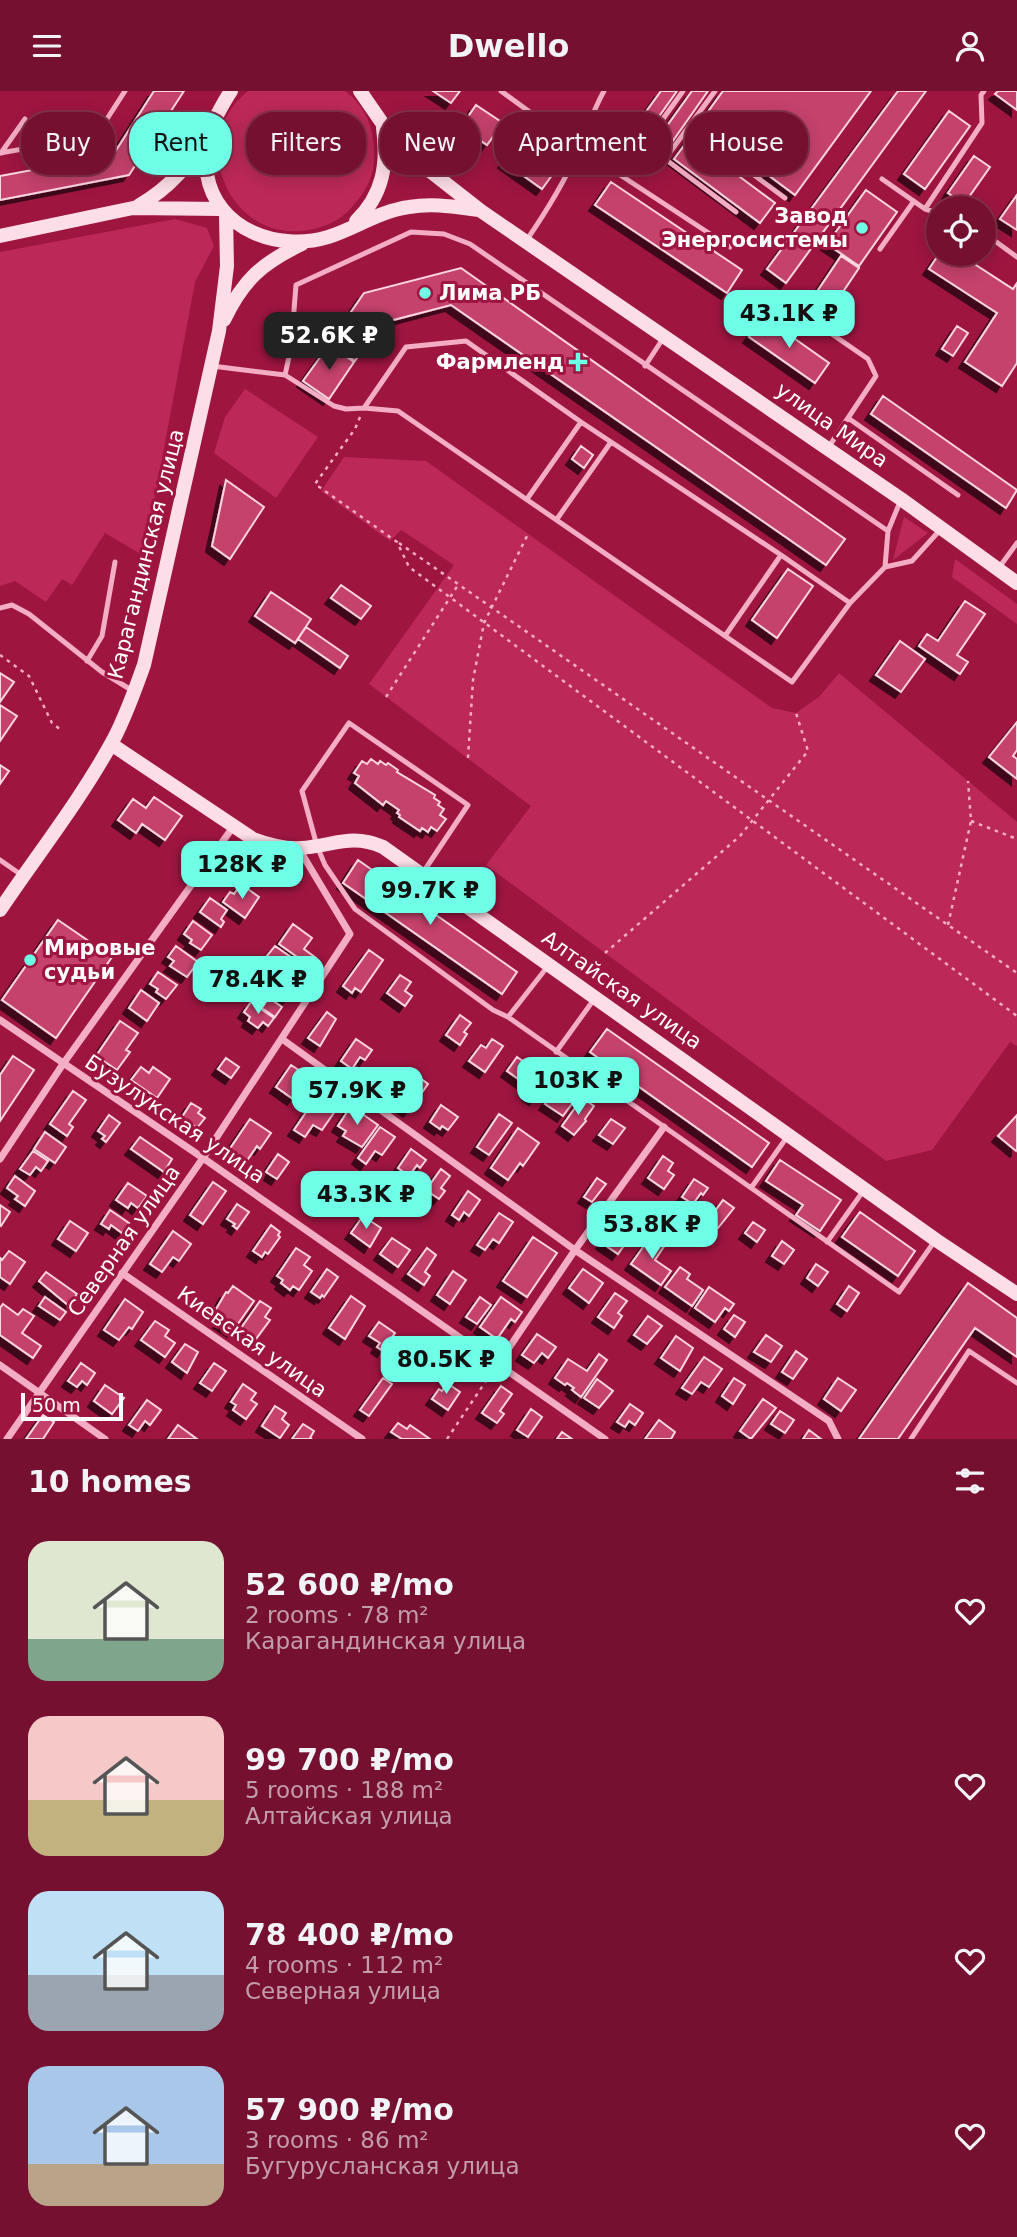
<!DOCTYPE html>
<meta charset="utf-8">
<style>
:root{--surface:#761030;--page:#7b1938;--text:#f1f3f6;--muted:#c29dab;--line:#87304c;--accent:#6fffe7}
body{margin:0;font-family:"DejaVu Sans",sans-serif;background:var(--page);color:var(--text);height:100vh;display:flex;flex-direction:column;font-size:26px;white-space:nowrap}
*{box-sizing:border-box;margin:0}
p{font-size:23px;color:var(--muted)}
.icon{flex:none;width:38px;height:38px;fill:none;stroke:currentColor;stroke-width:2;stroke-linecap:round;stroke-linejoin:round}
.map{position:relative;height:1348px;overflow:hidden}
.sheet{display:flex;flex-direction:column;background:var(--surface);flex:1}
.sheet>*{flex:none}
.top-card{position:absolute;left:21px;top:21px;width:976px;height:63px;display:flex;gap:14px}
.tools{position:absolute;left:926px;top:105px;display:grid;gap:14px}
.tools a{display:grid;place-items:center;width:70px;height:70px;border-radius:50%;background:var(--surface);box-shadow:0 4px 18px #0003,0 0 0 2px var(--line);font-size:35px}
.scale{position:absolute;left:21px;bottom:18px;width:102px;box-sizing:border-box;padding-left:7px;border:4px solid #fff;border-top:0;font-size:19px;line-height:24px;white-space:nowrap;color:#fff;-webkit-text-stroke:5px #9e1540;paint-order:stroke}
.price{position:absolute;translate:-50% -60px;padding:0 16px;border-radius:14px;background:var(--accent);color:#111;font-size:23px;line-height:46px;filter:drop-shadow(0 2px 4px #0008)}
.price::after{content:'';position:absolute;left:50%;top:42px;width:21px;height:16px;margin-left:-10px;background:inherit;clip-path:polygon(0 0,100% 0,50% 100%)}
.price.selected{background:#222;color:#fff}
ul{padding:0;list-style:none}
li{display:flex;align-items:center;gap:21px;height:175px;padding:0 28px}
li span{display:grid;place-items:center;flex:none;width:196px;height:140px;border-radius:21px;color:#555}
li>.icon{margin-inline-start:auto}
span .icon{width:84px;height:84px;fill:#fffc;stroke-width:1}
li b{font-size:30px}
h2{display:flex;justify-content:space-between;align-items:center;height:84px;padding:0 28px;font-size:30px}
.pill{padding:0 24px;border-radius:28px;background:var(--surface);box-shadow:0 4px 18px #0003,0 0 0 2px var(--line);font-size:24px;line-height:63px}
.pill.selected{background:var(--accent);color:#111}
header{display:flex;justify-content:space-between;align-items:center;height:91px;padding:0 28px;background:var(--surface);font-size:32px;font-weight:800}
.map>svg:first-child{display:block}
.green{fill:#bc2959}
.building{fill:#c5436d;stroke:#fdd5e3;stroke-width:2;filter:url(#shadow)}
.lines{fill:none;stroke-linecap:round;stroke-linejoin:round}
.path{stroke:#f3adc4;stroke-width:2.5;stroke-dasharray:3.5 5;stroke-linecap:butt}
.lane{stroke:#f3adc4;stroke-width:5}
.street{stroke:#f3adc4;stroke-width:7}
.secondary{stroke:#fddde7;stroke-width:14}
.poi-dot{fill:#6fffe7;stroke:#9e1540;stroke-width:2.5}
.labels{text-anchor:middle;stroke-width:6;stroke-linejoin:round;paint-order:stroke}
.poi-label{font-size:21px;font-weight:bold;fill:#fff;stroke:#9e1540;text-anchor:end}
.street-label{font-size:21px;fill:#fff;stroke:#9e1540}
</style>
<header><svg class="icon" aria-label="menu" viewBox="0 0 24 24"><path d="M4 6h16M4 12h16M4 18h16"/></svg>Dwello<svg class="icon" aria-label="person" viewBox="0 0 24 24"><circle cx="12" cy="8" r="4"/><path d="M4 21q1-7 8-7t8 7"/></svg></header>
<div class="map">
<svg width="1017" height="1348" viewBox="0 0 1017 1348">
<defs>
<filter id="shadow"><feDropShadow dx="-6" dy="6" stdDeviation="0" flood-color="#0009"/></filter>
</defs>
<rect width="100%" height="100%" fill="#9e1540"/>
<path class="green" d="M248,0H345C368,17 376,43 374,71C373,89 363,104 351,117C341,129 325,136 309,139C230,153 185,50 248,0Z
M175,128L207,137L214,155L195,191L144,465L105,442L72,494L62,488L46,511L15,490L0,495V161Z
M245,298L318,346L276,407L214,362L225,326Z
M344,366L426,370L772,617L796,622L820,605L839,582L1017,731V955L1010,951L932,1059L886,1070L486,774L531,715L369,593L454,474L401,439L390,450L321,400Z
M904,426L928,442L893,469Z
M955,468L1017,513V533L952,486Z"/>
<path class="building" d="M154,0H184L129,84L0,109V85L113,64Z
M433,0H460L451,12Z
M661,0H677L643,48L632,40Z
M692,0H708L665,61L654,53Z
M723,0H871L795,104L699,33Z
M898,0H926L786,192L767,178Z
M998,0H1017V19L995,3Z
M476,14L503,32L487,54L461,36Z
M949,20L970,35L925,98L904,83Z
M689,48L775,112L760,132L674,68Z
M520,49L558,76L542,98L504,71Z
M974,65L990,76L964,113L948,102Z
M611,91L742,179L727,202L595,114Z
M866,99L897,121L859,175L827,153Z
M1017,104V139L1000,128Z
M939,163H959L1013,198L1017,192V272L1002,295L965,271L997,222L929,178Z
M841,165L859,177L824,229L806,217Z
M461,177L845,448L826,474L451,214L382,232L355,270L329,253L364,202Z
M764,226L829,272L815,292L749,246Z
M957,235L968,242L953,265L942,258Z
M329,254L354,271L329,308L303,290Z
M883,305L1017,399L1006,417L871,323Z
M581,355L593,364L584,377L572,368Z
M226,389L264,416L230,468L212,455Z
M788,478L813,495L777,547L752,529Z
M341,494L371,515L361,528L331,507Z
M271,501L311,528L295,552L255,525Z
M965,510L985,523L957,564L968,571L960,583L919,555L927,543L938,550Z
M306,536L348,565L340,577L298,548Z
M900,550L925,568L901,601L876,584Z
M0,582L14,591L0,611Z
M0,614L17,625L0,650Z
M1017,631V659L1013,665L1017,668V688L989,666Z
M371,668L378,673L380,670L386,674L388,672L398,679L397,681L435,704L434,707L440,711L438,714L444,718L440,724L446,728L437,740L431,736L428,741L422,737L420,740L399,726L400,724L397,722L399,719L386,710L383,714L355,692L359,685L354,682L362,670L367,673Z
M0,674L9,680L0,693Z
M154,706L182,725L165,749L142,733L136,742L118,729L133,708L146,717Z
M358,769L517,881L502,903L343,792Z
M241,793L259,806L245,827L223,811L230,801L234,803Z
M210,807L227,819L221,828L224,831L221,836L200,821Z
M58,829L112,866L56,947L2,909Z
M193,830L212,844L201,859L190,852L192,849L184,843Z
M293,833L312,847L304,858L316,867L310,875L279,853Z
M176,855L198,871L187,886L170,875L174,870L168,866Z
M275,855L308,878L300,889L291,882L288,886L271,874L274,869L267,865Z
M369,859L383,869L361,901L355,897L352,902L343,895Z
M266,877L295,897L287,909L276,901L274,904L262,896L263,894L258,890Z
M158,881L177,894L166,908L156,901L158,898L150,893Z
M400,884L411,891L405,900L412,905L405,915L387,902Z
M141,899L159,912L147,930L129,917Z
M269,907L282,916L275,926L262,917Z
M251,911L274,927L268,935L263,931L258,937L248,930L250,926L244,921Z
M327,921L336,928L320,955L308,947Z
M460,924L471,932L464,941L467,943L460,954L446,944Z
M120,930L138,942L126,959L130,961L117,979L96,965Z
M607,938L769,1052L752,1076L590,961Z
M356,948L372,959L365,969L360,966L352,978L341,970Z
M492,948L503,955L485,981L469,970L481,954L486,957Z
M13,965L34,979L0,1030V984Z
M517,966L534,978L524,992L507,980Z
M226,967L239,976L231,987L218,978Z
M291,974L305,983L298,993L302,995L293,1008L276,996Z
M141,976L149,982L153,976L170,988L157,1007L131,989Z
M542,982L550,987L535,1008L528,1003Z
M416,984L428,993L409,1020L397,1012Z
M559,993L577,1006L563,1025L545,1013Z
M73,1000L86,1009L69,1033L73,1036L67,1045L50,1033Z
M319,1002L338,1016L322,1039L313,1034L305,1046L294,1039Z
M582,1007L594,1015L585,1028L586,1030L574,1044L562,1035Z
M191,1012L201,1018L198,1022L205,1027L197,1037L182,1026Z
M441,1014L458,1026L448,1039L442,1035L440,1038L430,1031Z
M351,1015L378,1034L362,1056L343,1045L346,1040L338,1035Z
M499,1023L512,1032L489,1064L477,1056Z
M109,1024L120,1032L106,1051L102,1048L105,1045L98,1040Z
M1017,1024V1058L1016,1060L998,1045Z
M250,1028L271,1042L260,1058L257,1055L246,1071L229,1059Z
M611,1028L625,1037L613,1053L599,1044Z
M380,1036L395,1046L382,1064L375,1060L366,1073L358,1067Z
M518,1037L539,1052L523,1075L520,1072L508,1089L491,1077Z
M45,1041L66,1056L55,1072L34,1058Z
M140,1046L172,1068L164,1081L131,1058Z
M411,1058L426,1069L420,1077L417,1074L409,1085L398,1077Z
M33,1060L48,1070L41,1080L36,1076L30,1084L20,1078Z
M278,1063L289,1071L277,1088L266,1081Z
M663,1065L673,1072L668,1080L674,1084L664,1098L648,1087Z
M780,1069L841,1109L820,1140L796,1124L803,1114L766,1090Z
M441,1078L450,1085L441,1097L445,1100L439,1108L426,1099Z
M348,1082L365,1095L362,1100L366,1103L360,1111L356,1108L352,1114L334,1102Z
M15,1085L35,1100L25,1115L15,1108L18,1105L7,1097Z
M597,1087L606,1093L592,1111L584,1106Z
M694,1088L708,1097L703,1104L701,1102L693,1113L682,1106Z
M213,1091L226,1100L203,1133L190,1124Z
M128,1092L147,1105L138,1117L131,1112L128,1117L116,1109Z
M468,1100L480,1109L469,1125L464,1121L459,1129L452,1124Z
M723,1109L734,1117L718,1137L708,1130Z
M237,1113L249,1121L237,1138L233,1135L235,1133L227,1128Z
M0,1114L10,1121L1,1135L0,1134Z
M110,1119L129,1132L122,1142L111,1134L109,1138L101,1133Z
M860,1121L915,1160L898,1185L842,1146Z
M499,1122L513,1131L499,1152L493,1148L485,1159L477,1154Z
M622,1124L638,1135L618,1163L602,1152Z
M363,1125L381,1137L370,1156L351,1142Z
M70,1130L88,1142L76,1160L58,1148Z
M753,1131L765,1139L757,1151L745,1142Z
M271,1134L280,1141L278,1144L280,1146L268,1163L265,1161L262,1166L253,1160Z
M173,1140L191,1153L179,1170L173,1166L162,1181L150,1173Z
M651,1145L665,1154L655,1169L671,1180L661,1194L631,1173Z
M533,1146L557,1162L527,1206L503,1190Z
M392,1147L410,1159L398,1176L380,1163Z
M782,1150L794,1159L784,1173L772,1165Z
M296,1157L310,1166L304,1174L312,1180L299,1199L293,1195L290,1199L281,1192L283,1189L277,1185Z
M427,1157L436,1164L425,1181L430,1185L424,1194L408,1183Z
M9,1160L25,1171L10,1193L0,1186V1167L2,1169Z
M816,1173L828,1181L818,1195L807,1187Z
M680,1176L690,1183L687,1188L703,1199L692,1215L665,1196Z
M327,1178L338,1186L324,1206L322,1204L320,1207L311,1201Z
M583,1178L603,1192L589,1212L569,1197Z
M453,1180L466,1189L450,1213L437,1204Z
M46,1181L77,1203L69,1215L39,1190Z
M968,1192L1017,1227V1266L975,1237L898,1348H859Z
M233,1195L254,1210L233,1240L219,1231L223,1225L215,1220L226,1201L228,1202Z
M849,1195L859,1202L847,1220L837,1213Z
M709,1196L734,1213L729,1220L725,1217L715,1231L695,1217Z
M615,1202L627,1210L618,1222L622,1225L614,1237L598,1226Z
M351,1205L365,1215L345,1248L329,1237Z
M45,1206L66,1221L60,1229L39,1215Z
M480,1206L491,1214L477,1233L466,1226Z
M501,1206L522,1221L515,1231L511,1228L497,1248L480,1236Z
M125,1208L143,1221L132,1238L129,1236L119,1249L104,1239Z
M260,1210L271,1217L265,1226L270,1229L256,1248L241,1237Z
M3,1213L18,1224L23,1218L34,1225L22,1242L41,1255L33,1267L0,1244V1217Z
M734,1224L745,1231L735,1246L724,1238Z
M648,1225L662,1235L647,1253L634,1244Z
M155,1230L169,1239L165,1245L175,1252L165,1266L141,1249Z
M379,1231L395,1242L383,1260L377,1256L380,1252L369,1245Z
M537,1243L556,1256L548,1267L542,1262L534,1272L522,1264Z
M766,1244L782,1255L771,1271L754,1261Z
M676,1245L693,1257L680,1280L661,1267Z
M185,1253L198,1261L187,1282L172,1271Z
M796,1260L807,1268L793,1288L782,1281Z
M599,1263L607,1269L581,1306L572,1299L574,1297L567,1292L565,1294L555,1287L568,1268L587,1280Z
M704,1266L722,1278L709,1296L701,1291L692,1303L682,1297Z
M81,1272L95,1282L87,1294L82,1290L77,1296L68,1290Z
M214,1272L226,1280L212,1300L200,1292Z
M383,1287L392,1293L369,1325L360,1319Z
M734,1287L745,1294L733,1313L722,1305Z
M838,1287L856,1299L841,1320L824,1308Z
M597,1288L613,1300L599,1317L584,1307Z
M447,1292L460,1301L448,1319L432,1308L439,1298L442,1300Z
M243,1293L256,1302L251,1309L257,1313L246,1328L233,1319L236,1314L231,1311Z
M105,1294L124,1307L112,1323L94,1310Z
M501,1295L512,1303L500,1320L504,1323L497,1332L482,1322Z
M763,1308L776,1317L751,1348L740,1340Z
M147,1309L161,1319L150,1334L145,1330L138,1340L129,1334Z
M630,1313L643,1322L635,1334L629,1330L625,1336L617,1331Z
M275,1315L286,1322L282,1328L289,1334L280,1347L262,1335Z
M531,1318L542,1326L528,1346L517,1339Z
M780,1320L794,1329L785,1342L771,1333Z
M43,1324L54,1331L43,1348H26Z
M659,1329L675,1341L671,1348H645Z
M398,1332L407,1338L410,1334L430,1348H402L391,1341Z
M303,1333L314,1340L310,1347L312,1348H292Z
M178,1334L197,1348H168Z
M809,1339L821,1348H803Z
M562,1341L572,1348H557Z"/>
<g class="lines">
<path class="path" d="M360,326L355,338L315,393L397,451L409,476L1017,925
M399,452L1017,882
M0,564L29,585L52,632L61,639
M386,606L458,494
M468,667L473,589L484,532L528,443
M971,730L1017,748
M948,834L971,730L968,690
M605,862L740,745L808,660L796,622
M447,1348L492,1281"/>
<path class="lane" d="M501,0L579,57L730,156
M683,0L645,53L736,121
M689,36L785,107
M0,62L96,45L125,0
M1,62L25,28
M665,68L715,0
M882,88L925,118L938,122
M925,118L982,32L981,4L984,0
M984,142L1017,166
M526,150C546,121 564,92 578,60C588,39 592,21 604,0
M880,158L914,110
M797,219L868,268L876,285L828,357
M212,275L285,284L334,315L346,318L364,317L398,320L792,591L850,512L885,476
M645,275L664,246
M285,284L291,257L296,194L411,141L444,143L470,153L888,440
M364,317L406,256L466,250L581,331L781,464
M848,327L958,404
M527,408L581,331
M900,411L888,440L885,476L912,470L940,439
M557,428L611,351
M998,478L1017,452
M0,517L12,514L29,523L102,581L133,600
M725,545L781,464L850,512
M87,570L102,545L115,471
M0,769L23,785
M422,783L468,714L349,632L302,700L317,755L325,774L355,818L493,919L508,926L548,875
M508,926L899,1201L934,1151
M556,961L595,907
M751,1097L787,1046
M827,1151L864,1099
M911,1348L969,1260L1017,1292"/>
<path class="street" d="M0,929L203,1067L605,1348
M282,948L575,1159L829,1330L838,1348
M0,1068L63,973L233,736
M122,1182L362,1348
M498,1273L575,1159L664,1036
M0,1274L105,1348
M7,1348L203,1067L350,843L299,758"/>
<path class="secondary" d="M360,0L398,55L481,120L901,408L1017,492
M209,40C207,54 204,68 207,83C216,139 279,161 328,146C356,137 380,120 409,116C433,112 455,116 479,119
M138,115C170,97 192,72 209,39C217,25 222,13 231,0
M356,130C383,104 388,73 383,37
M0,145L133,117L221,118
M224,229C243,189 262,172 302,153
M111,653L253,748C269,754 284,758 301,757C333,755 351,742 383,756L936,1149L1017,1203
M0,819C37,764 79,711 111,653C125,628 134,601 144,574L219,240L227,175L226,124"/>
</g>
<g class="poi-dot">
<circle cx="862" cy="137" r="7"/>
<circle cx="425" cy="202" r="7"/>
<path d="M574.5 260.5h7v7h7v7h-7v7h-7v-7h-7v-7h7z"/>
<circle cx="30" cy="869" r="7"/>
</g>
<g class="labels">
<g class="poi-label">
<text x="848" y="132">Завод<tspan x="848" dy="24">Энергосистемы</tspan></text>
<text x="439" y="209" text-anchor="start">Лима РБ</text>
<text x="564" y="278">Фармленд</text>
<text x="44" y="864" text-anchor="start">Мировые<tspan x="44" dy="24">судьи</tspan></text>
</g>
<g class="street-label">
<text transform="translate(832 334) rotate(35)" y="7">улица Мира</text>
<text transform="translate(146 463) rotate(-76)" y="7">Карагандинская улица</text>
<text transform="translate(622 899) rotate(35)" y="7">Алтайская улица</text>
<text transform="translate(175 1028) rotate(34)" y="7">Бузулукская улица</text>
<text transform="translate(124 1150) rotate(-55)" y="7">Северная улица</text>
<text transform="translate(252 1251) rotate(35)" y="7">Киевская улица</text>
</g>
</g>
</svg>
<div class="tools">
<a><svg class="icon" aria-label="locate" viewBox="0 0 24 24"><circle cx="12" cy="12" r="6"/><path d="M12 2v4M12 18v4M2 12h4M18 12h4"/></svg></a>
</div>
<div class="scale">50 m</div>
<b class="price" style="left:789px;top:259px">43.1K ₽</b>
<b class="price selected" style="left:329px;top:281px">52.6K ₽</b>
<b class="price" style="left:242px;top:810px">128K ₽</b>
<b class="price" style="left:430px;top:836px">99.7K ₽</b>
<b class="price" style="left:258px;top:925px">78.4K ₽</b>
<b class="price" style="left:578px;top:1026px">103K ₽</b>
<b class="price" style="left:357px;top:1036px">57.9K ₽</b>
<b class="price" style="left:366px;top:1140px">43.3K ₽</b>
<b class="price" style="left:652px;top:1170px">53.8K ₽</b>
<b class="price" style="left:446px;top:1305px">80.5K ₽</b>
<div class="top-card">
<a class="pill">Buy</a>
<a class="pill selected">Rent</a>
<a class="pill">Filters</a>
<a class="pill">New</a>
<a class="pill">Apartment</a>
<a class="pill">House</a>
</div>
</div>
<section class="sheet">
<h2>10 homes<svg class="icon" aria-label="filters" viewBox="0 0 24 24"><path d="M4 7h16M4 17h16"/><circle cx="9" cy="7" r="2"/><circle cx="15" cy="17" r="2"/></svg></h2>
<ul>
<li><span style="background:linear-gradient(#dfe7d0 70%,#7fa58c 0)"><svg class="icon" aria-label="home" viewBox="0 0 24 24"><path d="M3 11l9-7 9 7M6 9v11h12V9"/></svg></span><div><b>52 600 ₽/mo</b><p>2 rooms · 78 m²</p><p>Карагандинская улица</p></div><svg class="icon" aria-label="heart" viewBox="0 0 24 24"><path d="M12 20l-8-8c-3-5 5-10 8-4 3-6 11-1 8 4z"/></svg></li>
<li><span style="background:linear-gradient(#f6c9c9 60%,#c2b280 0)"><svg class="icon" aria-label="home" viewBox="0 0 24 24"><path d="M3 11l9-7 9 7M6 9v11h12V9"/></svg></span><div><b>99 700 ₽/mo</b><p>5 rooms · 188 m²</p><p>Алтайская улица</p></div><svg class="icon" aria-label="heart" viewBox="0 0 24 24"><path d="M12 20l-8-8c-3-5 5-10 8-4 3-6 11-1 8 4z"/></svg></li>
<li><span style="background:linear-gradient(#bfe0f5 60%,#9aa5b1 0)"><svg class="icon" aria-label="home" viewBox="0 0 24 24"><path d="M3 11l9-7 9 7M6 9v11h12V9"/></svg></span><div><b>78 400 ₽/mo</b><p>4 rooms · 112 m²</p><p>Северная улица</p></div><svg class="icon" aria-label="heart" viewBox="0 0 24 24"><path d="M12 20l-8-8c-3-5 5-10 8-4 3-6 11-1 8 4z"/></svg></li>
<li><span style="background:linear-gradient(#a9c7e8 70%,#b9a48a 0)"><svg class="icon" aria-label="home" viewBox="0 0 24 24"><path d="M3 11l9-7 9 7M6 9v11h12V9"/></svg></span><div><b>57 900 ₽/mo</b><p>3 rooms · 86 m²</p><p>Бугурусланская улица</p></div><svg class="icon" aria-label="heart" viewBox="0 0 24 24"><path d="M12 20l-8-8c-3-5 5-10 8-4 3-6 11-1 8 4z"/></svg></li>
</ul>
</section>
